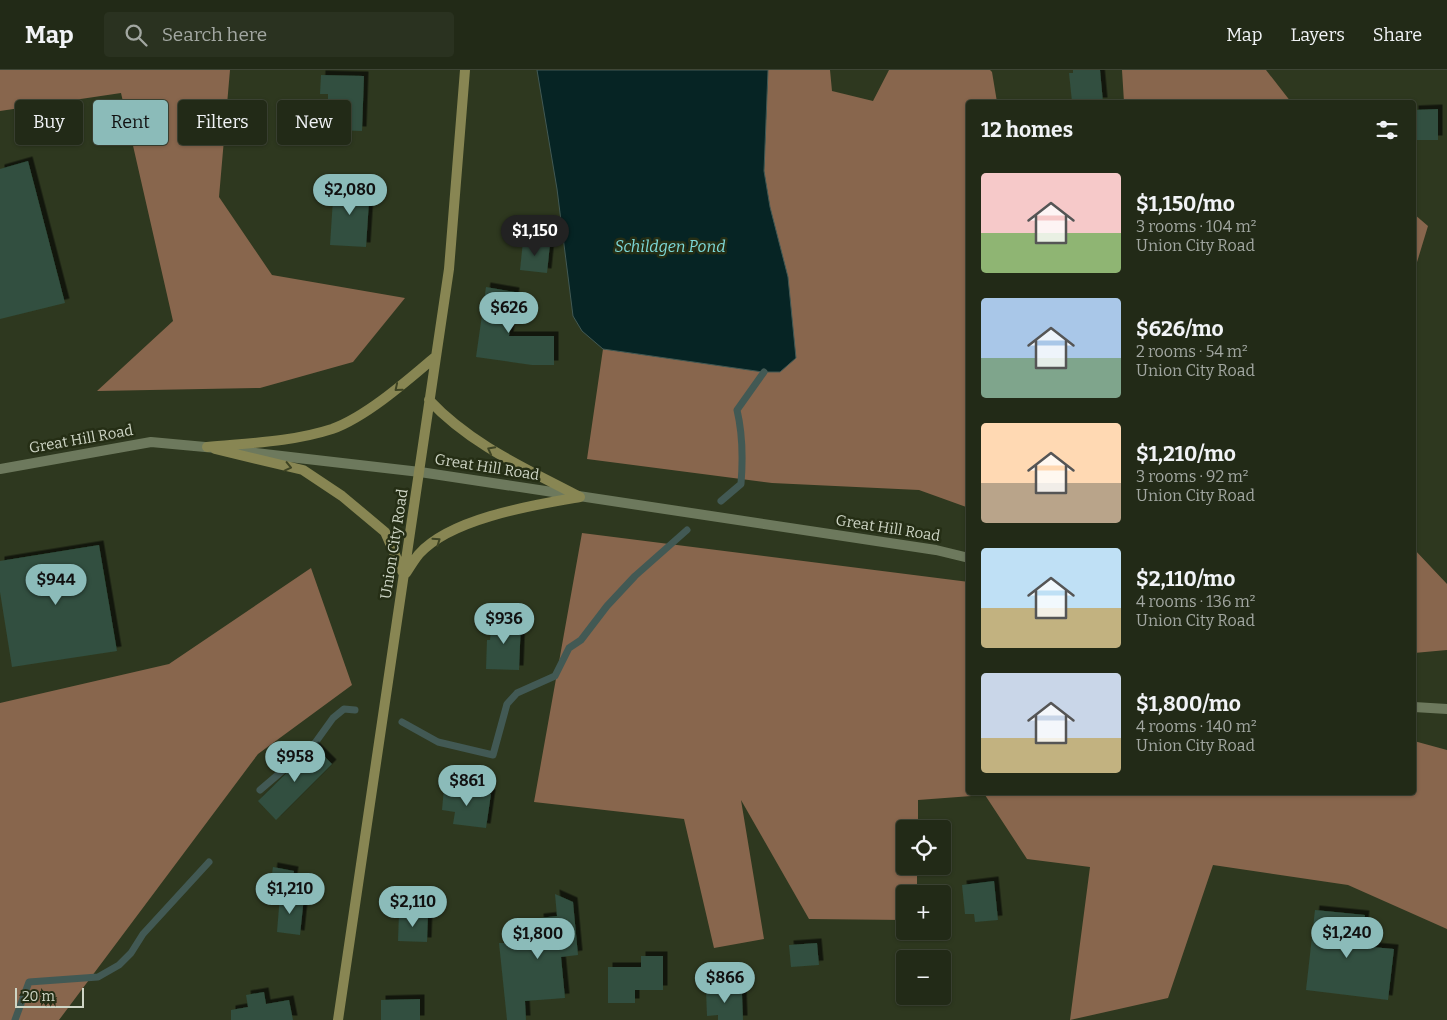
<!DOCTYPE html>
<meta charset="utf-8">
<style>
:root{--surface:#222a17;--page:#2a3220;--text:#f1f3f6;--muted:#a2a7a1;--line:#3f4636;--accent:#8bbbb9}
body{margin:0;font-family:Bitter,serif;background:var(--page);color:var(--text);height:100vh;display:flex;flex-direction:column;font-size:19px;white-space:nowrap}
*{box-sizing:border-box;margin:0}
p{font-size:16px;color:var(--muted)}
.icon{flex:none;width:28px;height:28px;fill:none;stroke:currentColor;stroke-width:2;stroke-linecap:round;stroke-linejoin:round}
.map{position:relative;flex:1;overflow:hidden}
.drawer{position:absolute;left:966px;top:30px;width:450px;height:695px;display:flex;flex-direction:column;background:var(--surface);border-radius:5px;box-shadow:0 1px 4px #0004,0 0 0 1px var(--line)}
.drawer>*{flex:none}
.guide{position:absolute;left:15px;top:30px;width:475px;height:45px;display:flex;gap:10px}
.tools{position:absolute;left:896px;top:750px;display:grid;gap:10px}
.tools a{display:grid;place-items:center;width:55px;height:55px;border-radius:5px;background:var(--surface);box-shadow:0 1px 4px #0004,0 0 0 1px var(--line);font-size:25px}
.scale{position:absolute;left:15px;bottom:12px;width:69px;box-sizing:border-box;padding-left:5px;border:2px solid #ced5c5;border-top:0;font-size:14px;line-height:18px;white-space:nowrap;color:#ced5c5;-webkit-text-stroke:4px #252e15;paint-order:stroke}
.price{position:absolute;translate:-50% -42px;padding:0 11px;border-radius:18px;background:var(--accent);color:#111;font-size:16px;line-height:32px;filter:drop-shadow(0 1px 2px #0008)}
.price::after{content:'';position:absolute;left:50%;top:30px;width:15px;height:11px;margin-left:-8px;background:inherit;clip-path:polygon(0 0,100% 0,50% 100%)}
.price.current{background:#222;color:#fff}
ul{padding:0;list-style:none}
li{display:flex;align-items:center;gap:15px;height:125px;padding:0 15px}
li span{display:grid;place-items:center;flex:none;width:140px;height:100px;border-radius:5px;color:#555}
li>.icon{margin-inline-start:auto}
span .icon{width:60px;height:60px;fill:#fffc;stroke-width:1}
li b{font-size:21px}
h2{display:flex;justify-content:space-between;align-items:center;height:60px;padding:0 15px;font-size:21px}
.pill{padding:0 18px;border-radius:5px;background:var(--surface);box-shadow:0 1px 4px #0004,0 0 0 1px var(--line);font-size:18px;line-height:45px}
.pill.current{background:var(--accent);color:#111}
header{display:flex;align-items:center;gap:30px;box-sizing:border-box;height:70px;padding:0 25px;background:var(--surface);border-bottom:1px solid var(--line)}
header strong{font-size:24px}
nav{display:flex;gap:28px;margin-inline-start:auto;font-size:18px}
.search{width:350px;height:45px;background:var(--page);display:flex;align-items:center;gap:12px;box-sizing:border-box;padding:0 18px;border-radius:5px;color:var(--muted);font-size:19px}
.map>svg:first-child{display:block}
.forest{fill:#88664d}
.water{fill:#062424;stroke:#425954}
.lines{fill:none;stroke-linecap:round;stroke-linejoin:round}
.stream{stroke:#425954;stroke-width:7}
.building{fill:#314f3f;filter:url(#shadow)}
.minor{stroke:#6d795d;stroke-width:10}
.secondary{stroke:#888653;stroke-width:10}
.oneway{stroke:#3e4424}
.labels{text-anchor:middle;stroke-width:5;stroke-linejoin:round;paint-order:stroke}
.street-label{font-size:15px;fill:#ced5c5;stroke:#252e15}
.water-label{font-size:16px;font-style:italic;fill:#7dd8d8;stroke:#252e15}
</style>
<header>
<strong>Map</strong>
<div class="search"><svg class="icon" aria-label="search" viewBox="0 0 24 24"><circle cx="10" cy="10" r="6"/><path d="M15 15l6 6"/></svg>Search here</div>
<nav><a>Map</a><a>Layers</a><a>Share</a></nav>
</header>
<div class="map">
<svg width="1447" height="950" viewBox="0 0 1447 950">
<defs>
<filter id="shadow"><feDropShadow dx="4.5" dy="-4.5" stdDeviation="0" flood-color="#0009"/></filter>
</defs>
<rect width="100%" height="100%" fill="#2e381f"/>
<path class="forest" d="M0,0H230L219,127L272,205L405,228L353,292L260,318L97,321L173,251L121,23L0,41Z
M768,0H830L832,21L873,31L889,0H990L992,2L997,32H969V438L919,420L772,413L587,389L603,279L764,302L770,137L764,101Z
M1122,0H1266L1291,32H1124Z
M1414,144L1428,156L1414,202Z
M582,463L969,512V722H1414V671L1447,680V859L1348,815L1213,795L1168,928L1070,950L1090,797L1027,789L985,725L918,730V759H905V796H917V824H905V850L809,849L741,730L764,869L714,878L684,749L534,732Z
M1414,479L1447,514V580L1414,583Z
M311,498L352,615L258,684L59,950H0V633L169,594Z"/>
<path class="water" d="M537,0H768L764,101L770,137L788,207L796,288L780,302H763L603,279L582,261L573,246L557,119Z"/>
<g class="lines">
<path class="stream" d="M721,431L741,414C743,389 743,365 737,340L764,302
M402,652L438,672L493,685L507,634L517,623L555,606L569,578L581,570L607,536L635,506L687,460
M260,720L315,673L333,648L344,639L355,640
M15,950L29,912L98,907L119,895L131,883L143,864L209,792"/>
</g>
<path class="building" d="M1073,0H1100L1103,32H1072L1069,3H1073Z
M321,5L364,6L362,61L333,60L334,40H328V24H320Z
M1438,39V70H1414V40Z
M28,91L65,233L0,249V99Z
M334,114L370,116L366,177L330,175Z
M523,171L550,174L547,203L520,200Z
M486,217L515,222L509,266H554V295H532L476,287Z
M99,475L117,581L12,597L0,522V491Z
M492,549L521,551L519,600L486,599L487,570H490Z
M314,676L332,694L276,750L258,731Z
M444,718L491,724L486,758L453,754L455,742L442,740Z
M273,797L294,801L291,820L270,817Z
M994,811L998,850L975,852L974,844H965L962,815Z
M555,824L573,832L578,885L561,887L559,866L565,928L525,931L526,950H507L499,873H505L504,863L540,860L539,848L557,846Z
M280,825L304,827L300,865L277,862Z
M1315,840L1365,845L1361,876L1394,879L1388,930L1306,920Z
M399,843L428,844L427,872L398,871Z
M817,873L819,895L791,897L789,875Z
M641,886H663V920H635V933H608V897H641Z
M733,918V924H742L743,950H718V945L707,946L706,920Z
M264,922L266,934L289,930L293,950H231V940L248,937L246,925Z
M420,929V950H381V930Z"/>
<g class="lines">
<path class="minor" d="M238,381L420,402L936,480L969,488
M0,399L151,372L216,378
M1414,637L1447,639"/>
<path class="secondary" d="M429,330C471,375 527,399 580,427
M207,377C248,373 292,372 332,359C366,347 408,310 435,287
M215,379L303,400L342,426L385,462L404,505
M406,503C410,497 414,490 419,484C451,448 534,435 580,427
M338,950L449,199L465,0"/>
</g>
<defs><path id="oneway-chevron" d="M-2-3.5L2.5 0L-2 3.5" fill="none" stroke-width="1.6" stroke-linecap="round" stroke-linejoin="round" transform="scale(1.25)"/></defs>
<g class="oneway">
<use href="#oneway-chevron" transform="translate(398 318) rotate(140)"/>
<use href="#oneway-chevron" transform="translate(491 380) rotate(-152)"/>
<use href="#oneway-chevron" transform="translate(288 397) rotate(13)"/>
<use href="#oneway-chevron" transform="translate(437 471) rotate(-35)"/>
</g>
<g class="labels">
<g class="street-label">
<text transform="translate(81 369) rotate(-10)" y="5">Great Hill Road</text>
<text transform="translate(487 397) rotate(9)" y="5">Great Hill Road</text>
<text transform="translate(888 458) rotate(9)" y="5">Great Hill Road</text>
<text transform="translate(394 474) rotate(-81)" y="5">Union City Road</text>
</g>
<g class="water-label">
<text x="670" y="182">Schildgen Pond</text>
</g>
</g>
</svg>
<div class="tools">
<a><svg class="icon" aria-label="locate" viewBox="0 0 24 24"><circle cx="12" cy="12" r="6"/><path d="M12 2v4M12 18v4M2 12h4M18 12h4"/></svg></a>
<a>+</a>
<a>−</a>
</div>
<div class="scale">20 m</div>
<b class="price" style="left:350px;top:146px">$2,080</b>
<b class="price current" style="left:535px;top:187px">$1,150</b>
<b class="price" style="left:509px;top:264px">$626</b>
<b class="price" style="left:56px;top:536px">$944</b>
<b class="price" style="left:504px;top:575px">$936</b>
<b class="price" style="left:295px;top:713px">$958</b>
<b class="price" style="left:467px;top:737px">$861</b>
<b class="price" style="left:290px;top:845px">$1,210</b>
<b class="price" style="left:413px;top:858px">$2,110</b>
<b class="price" style="left:1347px;top:889px">$1,240</b>
<b class="price" style="left:538px;top:890px">$1,800</b>
<b class="price" style="left:725px;top:934px">$866</b>
<div class="guide">
<a class="pill">Buy</a>
<a class="pill current">Rent</a>
<a class="pill">Filters</a>
<a class="pill">New</a>
</div>
<section class="drawer">
<h2>12 homes<svg class="icon" aria-label="filters" viewBox="0 0 24 24"><path d="M4 7h16M4 17h16"/><circle cx="9" cy="7" r="2"/><circle cx="15" cy="17" r="2"/></svg></h2>
<ul>
<li><span style="background:linear-gradient(#f6c9c9 60%,#8fb573 0)"><svg class="icon" aria-label="home" viewBox="0 0 24 24"><path d="M3 11l9-7 9 7M6 9v11h12V9"/></svg></span><div><b>$1,150/mo</b><p>3 rooms · 104 m²</p><p>Union City Road</p></div></li>
<li><span style="background:linear-gradient(#a9c7e8 60%,#7fa58c 0)"><svg class="icon" aria-label="home" viewBox="0 0 24 24"><path d="M3 11l9-7 9 7M6 9v11h12V9"/></svg></span><div><b>$626/mo</b><p>2 rooms · 54 m²</p><p>Union City Road</p></div></li>
<li><span style="background:linear-gradient(#ffd9b3 60%,#b9a48a 0)"><svg class="icon" aria-label="home" viewBox="0 0 24 24"><path d="M3 11l9-7 9 7M6 9v11h12V9"/></svg></span><div><b>$1,210/mo</b><p>3 rooms · 92 m²</p><p>Union City Road</p></div></li>
<li><span style="background:linear-gradient(#bfe0f5 60%,#c2b280 0)"><svg class="icon" aria-label="home" viewBox="0 0 24 24"><path d="M3 11l9-7 9 7M6 9v11h12V9"/></svg></span><div><b>$2,110/mo</b><p>4 rooms · 136 m²</p><p>Union City Road</p></div></li>
<li><span style="background:linear-gradient(#c9d6e8 65%,#c2b280 0)"><svg class="icon" aria-label="home" viewBox="0 0 24 24"><path d="M3 11l9-7 9 7M6 9v11h12V9"/></svg></span><div><b>$1,800/mo</b><p>4 rooms · 140 m²</p><p>Union City Road</p></div></li>
</ul>
</section>
</div>
